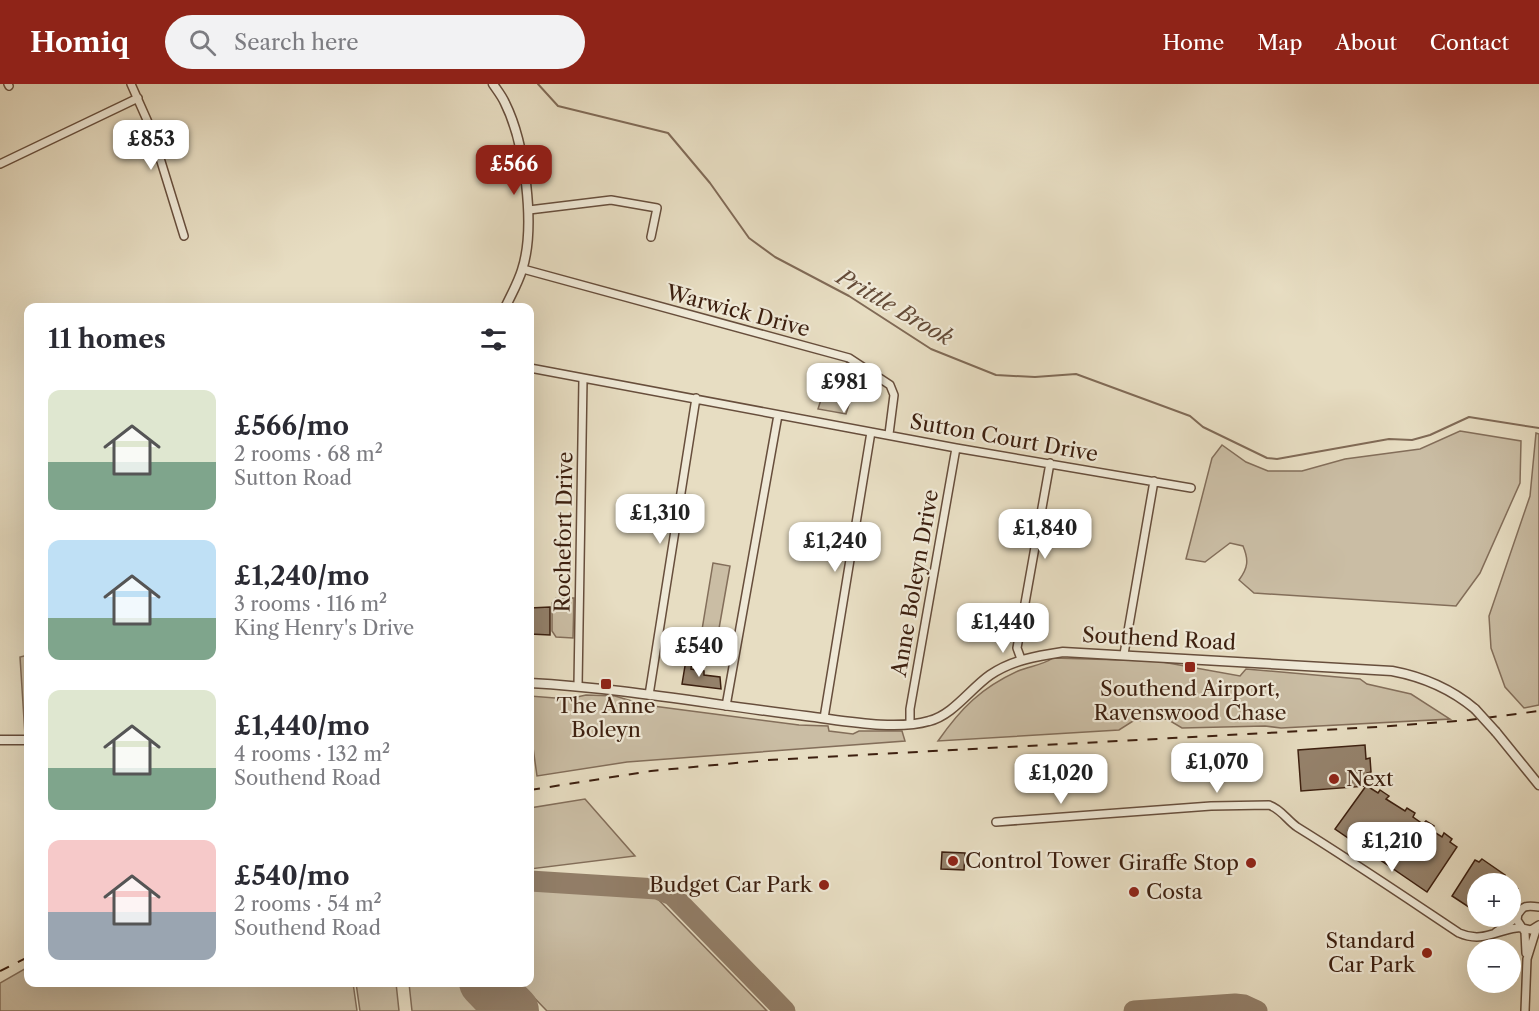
<!DOCTYPE html>
<meta charset="utf-8">
<style>
:root{--surface:#fff;--page:#f2f2f3;--text:#2b2b33;--muted:#7c7c81;--accent:#8f2418}
body{margin:0;font-family:"Libre Caslon Text",serif;background:var(--page);color:var(--text);height:100vh;display:flex;flex-direction:column;font-size:22px;white-space:nowrap}
*{box-sizing:border-box;margin:0}
p{font-size:20px;color:var(--muted)}
.icon{flex:none;width:33px;height:33px;fill:none;stroke:currentColor;stroke-width:2;stroke-linecap:round;stroke-linejoin:round}
.map{position:relative;flex:1;overflow:hidden}
.details{position:absolute;left:24px;top:219px;width:510px;height:684px;display:flex;flex-direction:column;background:var(--surface);border-radius:12px;box-shadow:0 6px 24px #0002}
.details>*{flex:none}
.buttons{position:absolute;left:1467px;top:789px;display:grid;gap:12px}
.buttons a{display:grid;place-items:center;width:54px;height:54px;border-radius:50%;background:var(--surface);box-shadow:0 6px 24px #0002;font-size:30px}
.price{position:absolute;translate:-50% -51px;padding:0 14px;border-radius:12px;background:#fff;color:#222;font-size:20px;line-height:39px;filter:drop-shadow(0 2px 3px #0008)}
.price::after{content:'';position:absolute;left:50%;top:36px;width:18px;height:14px;margin-left:-9px;background:inherit;clip-path:polygon(0 0,100% 0,50% 100%)}
.price.current{background:var(--accent);color:#fff}
ul{padding:0;list-style:none}
li{display:flex;align-items:center;gap:18px;height:150px;padding:0 24px}
li span{display:grid;place-items:center;flex:none;width:168px;height:120px;border-radius:12px;color:#555}
li>.icon{margin-inline-start:auto}
span .icon{width:72px;height:72px;fill:#fffc;stroke-width:1}
li b{font-size:26px}
h2{display:flex;justify-content:space-between;align-items:center;height:72px;padding:0 24px;font-size:26px}
header{display:flex;align-items:center;gap:36px;box-sizing:border-box;height:84px;padding:0 30px;background:var(--accent);color:#fff}
header strong{font-size:28px}
nav{display:flex;gap:33px;margin-inline-start:auto;font-size:21px}
.search{width:420px;height:54px;background:var(--page);display:flex;align-items:center;gap:15px;box-sizing:border-box;padding:0 21px;border-radius:33px;color:var(--muted);font-size:22px}
.map>svg:first-child{display:block}
.green{fill:#cabda4;stroke:#836e5a;stroke-width:1.5}
.lines{fill:none;stroke-linecap:round;stroke-linejoin:round}
.stream{stroke:#806a56;stroke-width:2}
.taxiway{stroke:#927e68;stroke-width:21}
.runway{stroke:#927e68;stroke-width:52}
.building{fill:#95826c;stroke:#3c1f0f;stroke-width:1.5}
.minor-casing{stroke:#674e3c;stroke-width:10}
.tertiary-casing{stroke:#674e3c;stroke-width:11}
.minor{stroke:#efe9d7;stroke-width:7}
.tertiary{stroke:#efe9d7;stroke-width:8}
.rail{stroke:#3c1f0f;stroke-width:2;stroke-dasharray:10 10;stroke-linecap:butt}
.tertiary-bridge-casing{stroke:#674e3c;stroke-width:11;stroke-linecap:butt}
.tertiary-bridge{stroke:#efe9d7;stroke-width:8}
.poi-dot{fill:#8f2418;stroke:#efe9d7;stroke-width:2}
.labels{text-anchor:middle;stroke-width:4.5;stroke-linejoin:round;paint-order:stroke}
.street-label{font-size:21px;fill:#3c1f0f;stroke:#efe9d7}
.poi-label{font-size:21px;fill:#3c1f0f;stroke:#efe9d7;text-anchor:start}
.water-label{font-size:22px;font-style:italic;fill:#644b38;stroke:#efe9d7}
</style>
<header>
<strong>Homiq</strong>
<div class="search"><svg class="icon" aria-label="search" viewBox="0 0 24 24"><circle cx="10" cy="10" r="6"/><path d="M15 15l6 6"/></svg>Search here</div>
<nav><a>Home</a><a>Map</a><a>About</a><a>Contact</a></nav>
</header>
<div class="map">
<svg width="1539" height="927" viewBox="0 0 1539 927">
<rect width="100%" height="100%" fill="#e7ddc2"/>
<filter id="stains"><feTurbulence type="fractalNoise" baseFrequency=".00333" numOctaves="4"/><feColorMatrix values="0 0 0 0 .2 0 0 0 0 .09 0 0 0 0 .02 0 0 0 .5 -.17"/></filter>
<radialGradient id="worn" r=".72"><stop offset=".6" stop-color="#630" stop-opacity="0"/><stop offset="1" stop-color="#630" stop-opacity=".3"/></radialGradient>
<path class="green" d="M847,277L860,286L846,330L818,325L826,300L840,303Z
M1460,347L1521,357L1520,399L1480,489L1456,522L1254,509L1239,496C1248,484 1249,476 1243,462L1230,459L1205,478L1186,475L1212,374L1222,361L1246,378L1268,387H1302L1345,375L1420,365Z
M1536,349L1539,350V621L1524,624L1505,603L1491,564L1489,532L1530,412Z
M713,479L730,482L714,573L698,570Z
M556,514H574L573,554L556,553L552,547V519Z
M28,571V651H25L20,573Z
M1053,574L1157,577L1240,592L1246,585L1360,595L1367,600L1411,610L1450,635L1281,644L1265,642L1182,644L1167,635L1133,637L1119,646L938,657C961,624 981,604 1018,587C1030,582 1043,581 1053,574Z
M586,611L615,612L645,621L799,641L828,642L829,647L853,650L859,647H902L905,657L627,678L537,692L530,642V612L568,615Z
M585,715L635,772L530,785V724Z
M530,803L653,810L767,927H547L520,899L530,898Z
M28,883V898L353,899L357,927H0V899Z
M356,899H396L399,927H360Z
M409,899H459L487,927H412Z"/>
<g class="lines">
<path class="stream" d="M538,0L558,22L668,49L710,99L749,154L775,173L849,212L931,265L996,291L1035,293L1076,290L1190,332L1203,343L1267,374L1277,375L1389,355L1412,356L1430,351L1469,333L1539,344"/>
<path class="taxiway" d="M530,797L657,805L672,811L785,927
M1134,927L1235,920L1244,921L1257,927"/>
<path class="runway" d="M485,898L513,927"/>
</g>
<path class="building" d="M550,523V551L530,550V524Z
M686,576H692L691,585L704,587V591L720,593L721,605L682,600Z
M1365,661L1366,675L1370,674L1371,688L1367,689V702L1378,709L1380,706L1389,712L1386,715L1405,727L1407,724L1415,729L1413,733L1423,740L1426,737L1434,742L1431,746L1442,753L1444,749L1452,755L1450,758L1457,763L1427,808L1335,745L1366,702L1301,707L1298,666Z
M942,768L965,769L964,786L941,785Z
M1482,775L1505,791L1503,794L1518,805L1510,815V800H1478V829L1452,812L1475,776L1479,778Z"/>
<g class="lines">
<g class="minor-casing">
<path id="minor" d="M8,0L9,2
M131,0L151,45L184,152
M0,80L138,14
M529,126L611,116L657,124L651,153
M523,185L849,274L890,301L894,311L889,350
M530,284L956,364L1191,404
M1124,570L1154,397
M1021,575L1017,564L1050,379
M578,602L583,295
M649,611L696,314
M726,622L778,331
M824,634L871,348
M910,640V625L956,364
M996,738L1211,722L1269,721C1281,725 1287,736 1297,743C1352,777 1405,813 1459,849C1482,859 1495,847 1516,844C1521,843 1526,845 1531,846L1539,841
M1518,829L1517,836L1525,848L1526,869
M1496,848C1501,845 1507,841 1512,837C1524,826 1518,820 1539,823
M1525,927L1527,875L1537,843"/>
</g>
<g class="tertiary-casing">
<path id="tertiary" d="M493,0C497,6 502,12 505,19C525,59 536,143 522,186C518,199 511,211 505,224
M530,599C622,604 714,621 806,632C841,636 894,647 929,637C953,631 970,605 990,591C1012,576 1037,572 1063,568L1392,587C1424,593 1450,604 1475,625
M1496,648L1539,701
M0,656H28"/>
</g>
<use href="#minor" class="minor"/>
<use href="#tertiary" class="tertiary"/>
<path class="rail" d="M530,706L651,687L768,676L1377,643L1469,636L1539,627
M0,887L28,873"/>
<g class="tertiary-bridge-casing">
<path id="tertiary-bridge" d="M1475,625L1496,648"/>
</g>
<use href="#tertiary-bridge" class="tertiary-bridge"/>
</g>
<g class="poi-dot">
<rect x="1184" y="577" width="12" height="12" rx="3"/>
<rect x="600" y="594" width="12" height="12" rx="3"/>
<circle cx="1334" cy="695" r="6"/>
<circle cx="953" cy="777" r="6"/>
<circle cx="1251" cy="779" r="6"/>
<circle cx="824" cy="801" r="6"/>
<circle cx="1134" cy="808" r="6"/>
<circle cx="1427" cy="869" r="6"/>
</g>
<g class="labels">
<g class="street-label">
<text transform="translate(738 227) rotate(15)" y="7">Warwick Drive</text>
<text transform="translate(1004 354) rotate(10)" y="7">Sutton Court Drive</text>
<text transform="translate(564 448) rotate(-89)" y="7">Rochefort Drive</text>
<text transform="translate(915 499) rotate(-80)" y="7">Anne Boleyn Drive</text>
<text transform="translate(1159 555) rotate(3)" y="7">Southend Road</text>
</g>
<g class="poi-label">
<text x="1190" y="612" text-anchor="middle">Southend Airport,<tspan x="1190" dy="24">Ravenswood Chase</tspan></text>
<text x="606" y="629" text-anchor="middle">The Anne<tspan x="606" dy="24">Boleyn</tspan></text>
<text x="1346" y="702">Next</text>
<text x="965" y="784">Control Tower</text>
<text x="1239" y="786" text-anchor="end">Giraffe Stop</text>
<text x="812" y="808" text-anchor="end">Budget Car Park</text>
<text x="1146" y="815">Costa</text>
<text x="1415" y="864" text-anchor="end">Standard<tspan x="1415" dy="24">Car Park</tspan></text>
</g>
<g class="water-label">
<text transform="translate(895 223) rotate(30)" y="8">Prittle Brook</text>
</g>
</g>
<rect width="100%" height="100%" filter="url(#stains)"/>
<rect width="100%" height="100%" fill="url(#worn)"/>
</svg>
<div class="buttons">
<a>+</a>
<a>−</a>
</div>
<b class="price" style="left:151px;top:87px">£853</b>
<b class="price current" style="left:514px;top:112px">£566</b>
<b class="price" style="left:844px;top:330px">£981</b>
<b class="price" style="left:660px;top:461px">£1,310</b>
<b class="price" style="left:1045px;top:476px">£1,840</b>
<b class="price" style="left:835px;top:489px">£1,240</b>
<b class="price" style="left:1003px;top:570px">£1,440</b>
<b class="price" style="left:699px;top:594px">£540</b>
<b class="price" style="left:1217px;top:710px">£1,070</b>
<b class="price" style="left:1061px;top:721px">£1,020</b>
<b class="price" style="left:1392px;top:789px">£1,210</b>
<section class="details">
<h2>11 homes<svg class="icon" aria-label="filters" viewBox="0 0 24 24"><path d="M4 7h16M4 17h16"/><circle cx="9" cy="7" r="2"/><circle cx="15" cy="17" r="2"/></svg></h2>
<ul>
<li><span style="background:linear-gradient(#dfe7d0 60%,#7fa58c 0)"><svg class="icon" aria-label="home" viewBox="0 0 24 24"><path d="M3 11l9-7 9 7M6 9v11h12V9"/></svg></span><div><b>£566/mo</b><p>2 rooms · 68 m²</p><p>Sutton Road</p></div></li>
<li><span style="background:linear-gradient(#bfe0f5 65%,#7fa58c 0)"><svg class="icon" aria-label="home" viewBox="0 0 24 24"><path d="M3 11l9-7 9 7M6 9v11h12V9"/></svg></span><div><b>£1,240/mo</b><p>3 rooms · 116 m²</p><p>King Henry's Drive</p></div></li>
<li><span style="background:linear-gradient(#dfe7d0 65%,#7fa58c 0)"><svg class="icon" aria-label="home" viewBox="0 0 24 24"><path d="M3 11l9-7 9 7M6 9v11h12V9"/></svg></span><div><b>£1,440/mo</b><p>4 rooms · 132 m²</p><p>Southend Road</p></div></li>
<li><span style="background:linear-gradient(#f6c9c9 60%,#9aa5b1 0)"><svg class="icon" aria-label="home" viewBox="0 0 24 24"><path d="M3 11l9-7 9 7M6 9v11h12V9"/></svg></span><div><b>£540/mo</b><p>2 rooms · 54 m²</p><p>Southend Road</p></div></li>
</ul>
</section>
</div>
